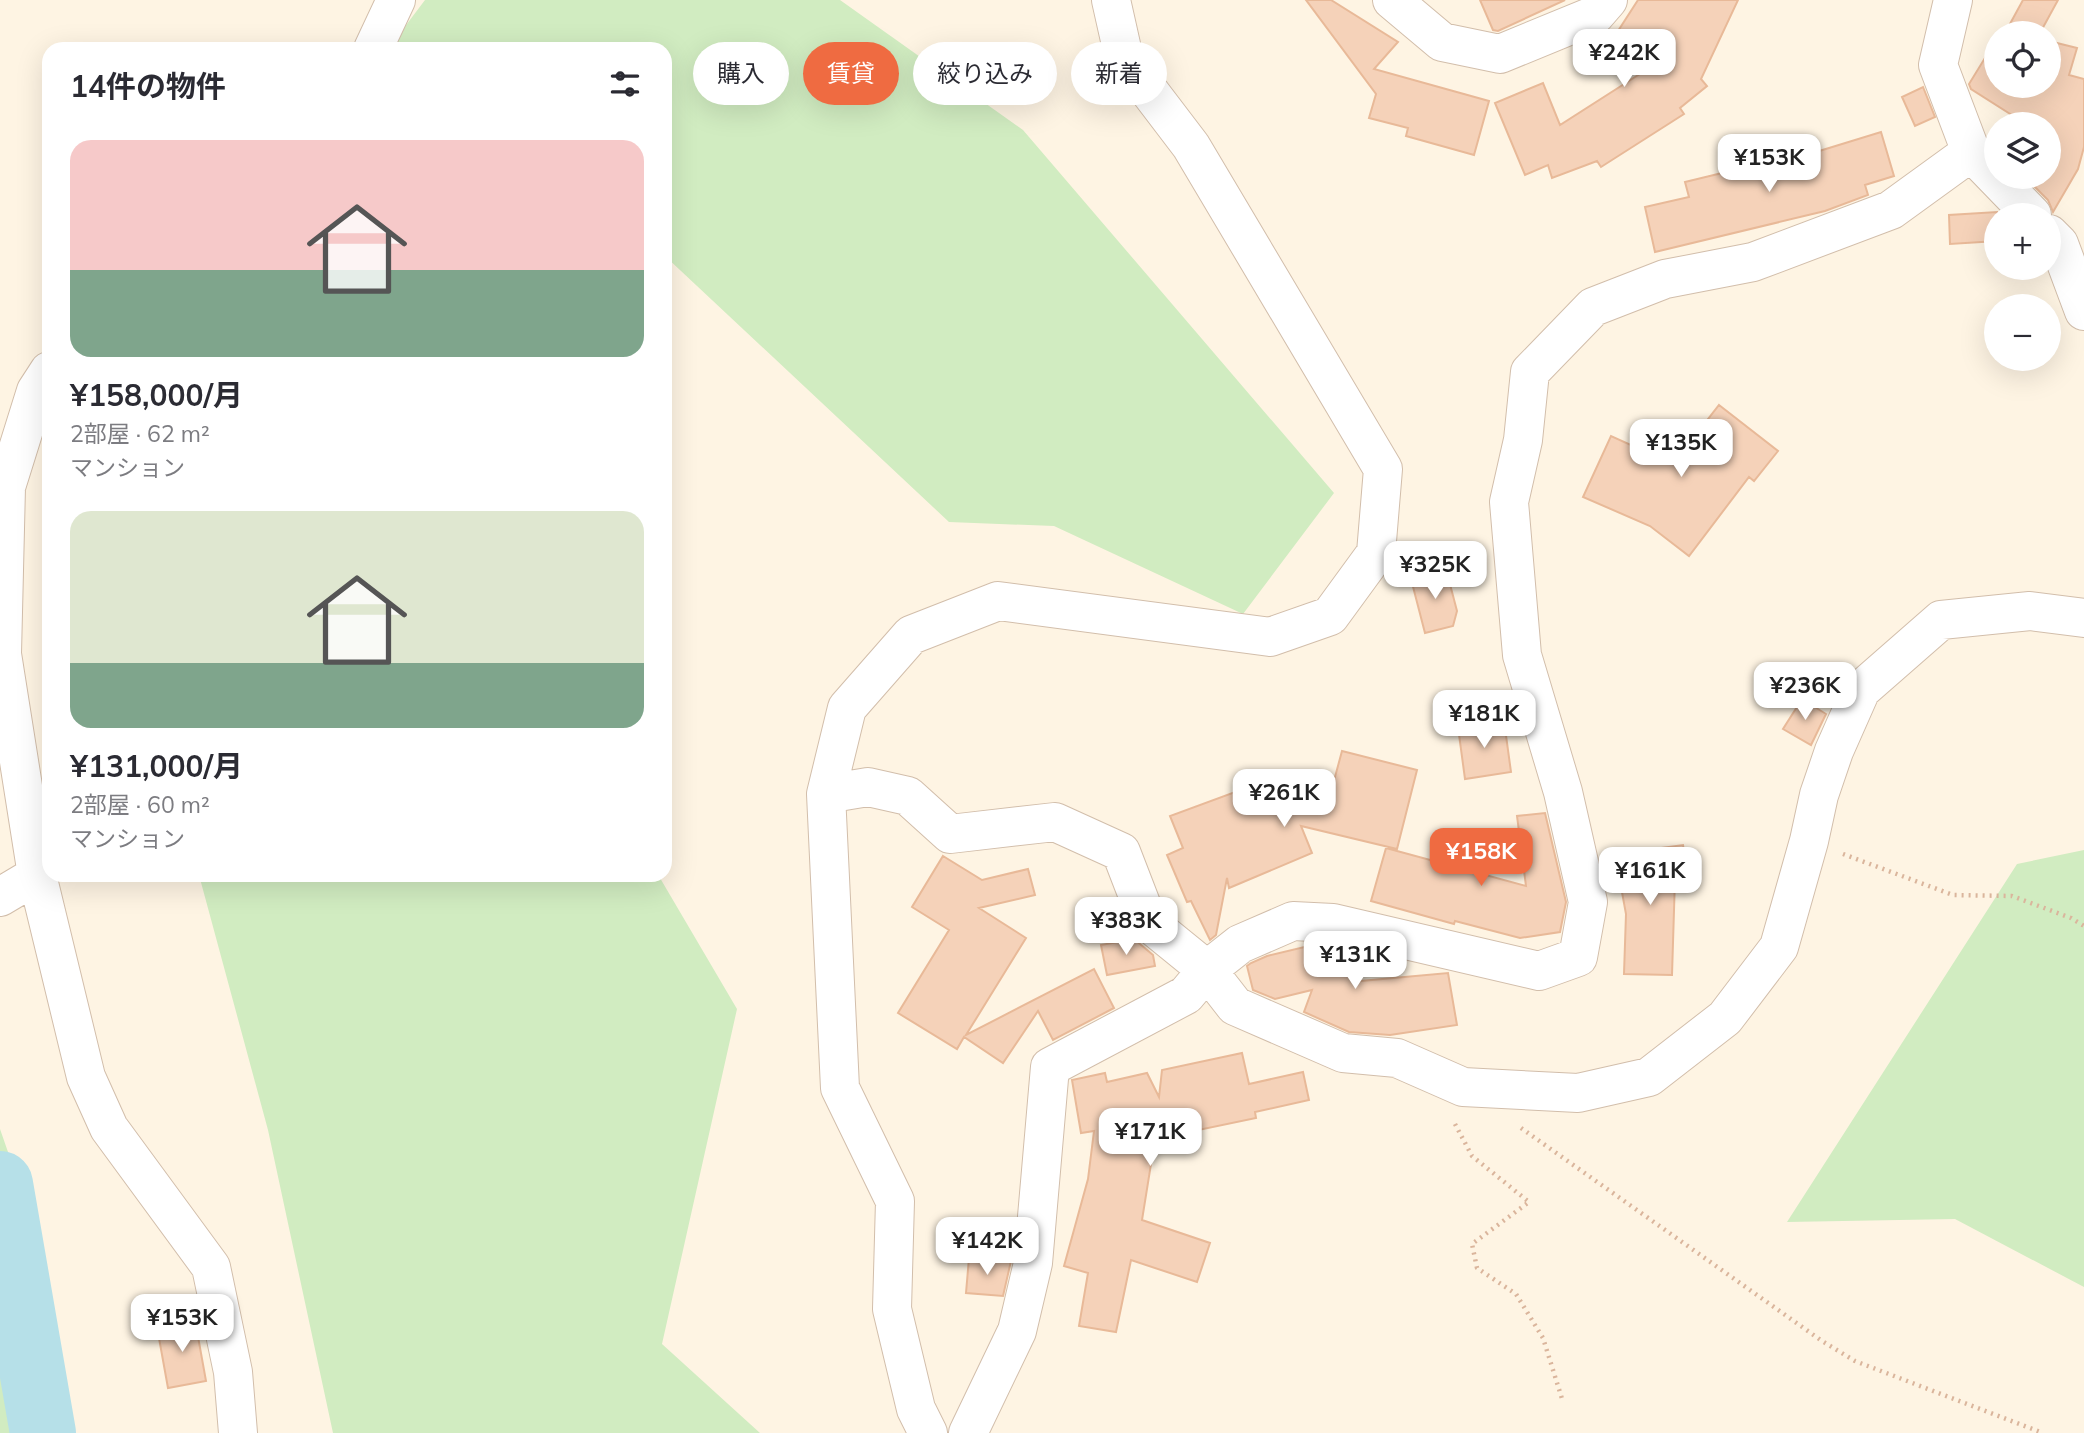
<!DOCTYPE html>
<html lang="ja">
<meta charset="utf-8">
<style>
:root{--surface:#fff;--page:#f2f2f3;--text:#2b2b33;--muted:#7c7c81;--accent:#ef6b41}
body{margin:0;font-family:Mulish,"Noto Sans JP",sans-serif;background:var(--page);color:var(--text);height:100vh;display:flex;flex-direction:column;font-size:26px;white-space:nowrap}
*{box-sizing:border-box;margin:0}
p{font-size:23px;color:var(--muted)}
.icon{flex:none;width:38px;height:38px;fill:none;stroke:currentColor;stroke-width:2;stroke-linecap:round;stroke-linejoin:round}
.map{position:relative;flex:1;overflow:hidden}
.drawer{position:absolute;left:42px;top:42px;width:630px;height:840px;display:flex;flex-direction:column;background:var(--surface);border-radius:21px;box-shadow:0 7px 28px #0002}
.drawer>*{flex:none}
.hud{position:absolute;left:693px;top:42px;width:665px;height:63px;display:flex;gap:14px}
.controls{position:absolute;left:1984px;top:21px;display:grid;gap:14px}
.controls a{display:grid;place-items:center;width:77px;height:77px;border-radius:50%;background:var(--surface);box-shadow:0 7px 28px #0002;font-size:35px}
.price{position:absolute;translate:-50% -60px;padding:0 16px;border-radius:14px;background:#fff;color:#222;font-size:23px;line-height:46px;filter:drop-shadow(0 2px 4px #0008)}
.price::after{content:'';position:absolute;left:50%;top:42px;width:21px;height:16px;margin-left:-10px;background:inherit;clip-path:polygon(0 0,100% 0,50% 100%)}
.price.on{background:var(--accent);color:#fff}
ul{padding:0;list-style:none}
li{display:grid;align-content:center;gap:14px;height:371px;padding:0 28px}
li span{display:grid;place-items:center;height:217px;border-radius:21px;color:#555}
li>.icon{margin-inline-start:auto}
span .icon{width:126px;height:126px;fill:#fffc;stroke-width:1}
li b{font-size:30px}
h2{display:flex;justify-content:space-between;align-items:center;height:84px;padding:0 28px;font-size:30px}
.tag{padding:0 24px;border-radius:32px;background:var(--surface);box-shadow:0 7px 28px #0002;font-size:24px;line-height:63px}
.tag.on{background:var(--accent);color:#fff}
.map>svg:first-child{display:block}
.green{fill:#d1ecc1}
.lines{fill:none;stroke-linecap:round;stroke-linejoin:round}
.river{stroke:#b6e0e8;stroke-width:66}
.building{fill:#f5d2b9;stroke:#e8b998;stroke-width:2}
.minor-casing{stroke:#d2beab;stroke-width:40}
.path{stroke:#dab59c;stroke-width:4.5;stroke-dasharray:2 5;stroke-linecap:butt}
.minor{stroke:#fff;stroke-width:38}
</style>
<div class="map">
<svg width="2084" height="1433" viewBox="0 0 2084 1433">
<rect width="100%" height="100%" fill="#fef4e3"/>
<path class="green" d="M425,0H840L1023,130L1334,493L1243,614L1054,526L949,522L665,256V49H388Z
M2084,850V1287L1955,1219L1787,1222L2017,864Z
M199,875H653L660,878L737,1009L662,1344L760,1433H333L268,1130Z
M0,1129L8,1152L22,1433H0Z"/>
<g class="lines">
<path class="river" d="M0,1184L43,1433"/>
</g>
<path class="building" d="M1306,0H1331L1398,42L1374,69L1489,101L1474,155L1406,136L1408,128L1369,118L1376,94Z
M1480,0H1565L1498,31L1493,30Z
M1638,0H1738L1701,79L1707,86L1680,108L1684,114L1601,167L1597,161L1552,178L1548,165L1525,175L1495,103L1543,83L1560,125L1646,70L1609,45Z
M2023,0H2058L2040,33H2005Z
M2049,41L2077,48L2069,75L2084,79V147L2078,169L2053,212L2048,200L2035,187L2041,177H2049V124H2026L1971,89L1969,84L1988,53L1993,56L1997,48V86H2049Z
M1923,87L1935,117L1915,126L1902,97Z
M1881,132L1894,176L1865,185L1868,195L1825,211L1655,252L1645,207L1689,197L1685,182L1759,164L1760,172L1817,157L1816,152Z
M1997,212V241L1950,244L1949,215Z
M1719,405L1778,451L1754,481L1749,477L1689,556L1650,526L1583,497L1611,436L1673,464Z
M1446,569L1457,611L1453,626L1425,633L1411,579Z
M1802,699L1826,714L1811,745L1783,729Z
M1504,721L1511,772L1465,779L1458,727Z
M1342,751L1417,770L1397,849L1301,826L1312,853L1229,888L1227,878L1216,935L1210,940L1191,901L1187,902L1167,855L1183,848L1170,816L1246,788L1255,814L1335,777Z
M1545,813L1566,902L1560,932L1520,938L1455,921L1454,924L1371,901L1386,848L1526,886L1517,816Z
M1683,845L1688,876L1675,878L1672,975L1624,974L1626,914L1615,854Z
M943,856L982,880L1028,869L1035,895L979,908L1026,938L966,1035L1094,969L1114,1008L1053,1040L1038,1011L1003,1063L964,1037L957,1049L898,1013L949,930L912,907Z
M1134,939L1153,955L1155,966L1107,975L1101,945Z
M1317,944L1370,954L1360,981L1448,973L1457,1025L1390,1035L1349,1032L1304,1012L1312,990L1275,999L1253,990L1247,966L1251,963L1267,956Z
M1242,1053L1249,1084L1303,1072L1309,1100L1255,1112L1256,1118L1155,1139L1142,1220L1210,1243L1197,1282L1131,1260L1116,1332L1079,1326L1088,1273L1064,1266L1088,1179L1094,1131L1081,1133L1072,1080L1105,1073L1107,1082L1147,1073L1159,1097L1162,1070Z
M969,1258L1011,1261L1003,1296L966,1293Z
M195,1320L206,1381L168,1388L157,1327Z"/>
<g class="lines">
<g class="minor-casing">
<path id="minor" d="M1392,0L1442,42L1500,54L1595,15L1608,0
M1953,0L1938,65L1971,152L2032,215
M373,49L396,0
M2049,234L2059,244L2084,311
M49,371L36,391L6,487L2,654L37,875L86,1077L109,1128L211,1267L233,1372L238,1433
M826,794L868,787L908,796L950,834L1055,822L1121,852L1148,922L1207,970L1235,1006L1343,1053L1397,1058L1463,1087L1578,1093L1649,1077L1725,1018L1779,947L1809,841L1819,795L1834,751L1861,690L1941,620L2030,611L2084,618
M0,897L37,875
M928,1433L916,1409L892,1309L895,1201L840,1088L826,794L847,708L911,635L998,601L1270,637L1330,616L1376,553L1383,469L1191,146L1124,58L1111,0
M968,1433L1017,1331L1033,1263L1050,1067L1186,995L1207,970L1240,944L1293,921L1333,923L1539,971L1578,957L1588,902L1563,792L1522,655L1509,502L1523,440L1530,372L1593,307L1665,279L1753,262L1891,210L1971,152"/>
</g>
<path class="path" d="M1843,854L1953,895L2012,896L2071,918L2084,926
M1455,1124L1472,1156L1529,1202L1472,1244L1477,1268L1516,1294L1543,1338L1563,1402
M1521,1128L1822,1341L1855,1361L2043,1433"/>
<use href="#minor" class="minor"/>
</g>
</svg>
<div class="controls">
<a><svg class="icon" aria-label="locate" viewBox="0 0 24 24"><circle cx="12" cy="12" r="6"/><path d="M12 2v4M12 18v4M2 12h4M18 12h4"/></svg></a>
<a><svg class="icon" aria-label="layers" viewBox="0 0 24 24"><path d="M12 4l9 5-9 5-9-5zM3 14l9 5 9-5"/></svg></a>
<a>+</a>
<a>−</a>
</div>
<b class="price" style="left:1624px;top:89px">¥242K</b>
<b class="price" style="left:1769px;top:194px">¥153K</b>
<b class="price" style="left:1681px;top:479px">¥135K</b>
<b class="price" style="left:1435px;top:601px">¥325K</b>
<b class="price" style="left:1805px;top:722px">¥236K</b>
<b class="price" style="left:1484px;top:750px">¥181K</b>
<b class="price" style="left:1284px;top:829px">¥261K</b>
<b class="price on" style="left:1481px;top:888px">¥158K</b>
<b class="price" style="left:1650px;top:907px">¥161K</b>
<b class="price" style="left:1126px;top:957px">¥383K</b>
<b class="price" style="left:1355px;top:991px">¥131K</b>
<b class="price" style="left:1150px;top:1168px">¥171K</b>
<b class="price" style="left:987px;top:1277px">¥142K</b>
<b class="price" style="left:182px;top:1354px">¥153K</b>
<div class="hud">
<a class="tag">購入</a>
<a class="tag on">賃貸</a>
<a class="tag">絞り込み</a>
<a class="tag">新着</a>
</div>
<section class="drawer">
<h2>14件の物件<svg class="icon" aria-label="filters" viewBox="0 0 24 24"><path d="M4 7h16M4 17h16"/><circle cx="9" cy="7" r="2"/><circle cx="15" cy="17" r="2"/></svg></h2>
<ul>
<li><span style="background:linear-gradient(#f6c9c9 60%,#7fa58c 0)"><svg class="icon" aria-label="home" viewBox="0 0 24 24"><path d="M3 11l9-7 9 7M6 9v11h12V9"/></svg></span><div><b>¥158,000/月</b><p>2部屋 · 62 m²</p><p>マンション</p></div></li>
<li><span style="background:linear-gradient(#dfe7d0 70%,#7fa58c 0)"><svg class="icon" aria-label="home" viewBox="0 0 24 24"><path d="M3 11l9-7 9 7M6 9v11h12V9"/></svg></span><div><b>¥131,000/月</b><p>2部屋 · 60 m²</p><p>マンション</p></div></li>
</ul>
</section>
</div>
